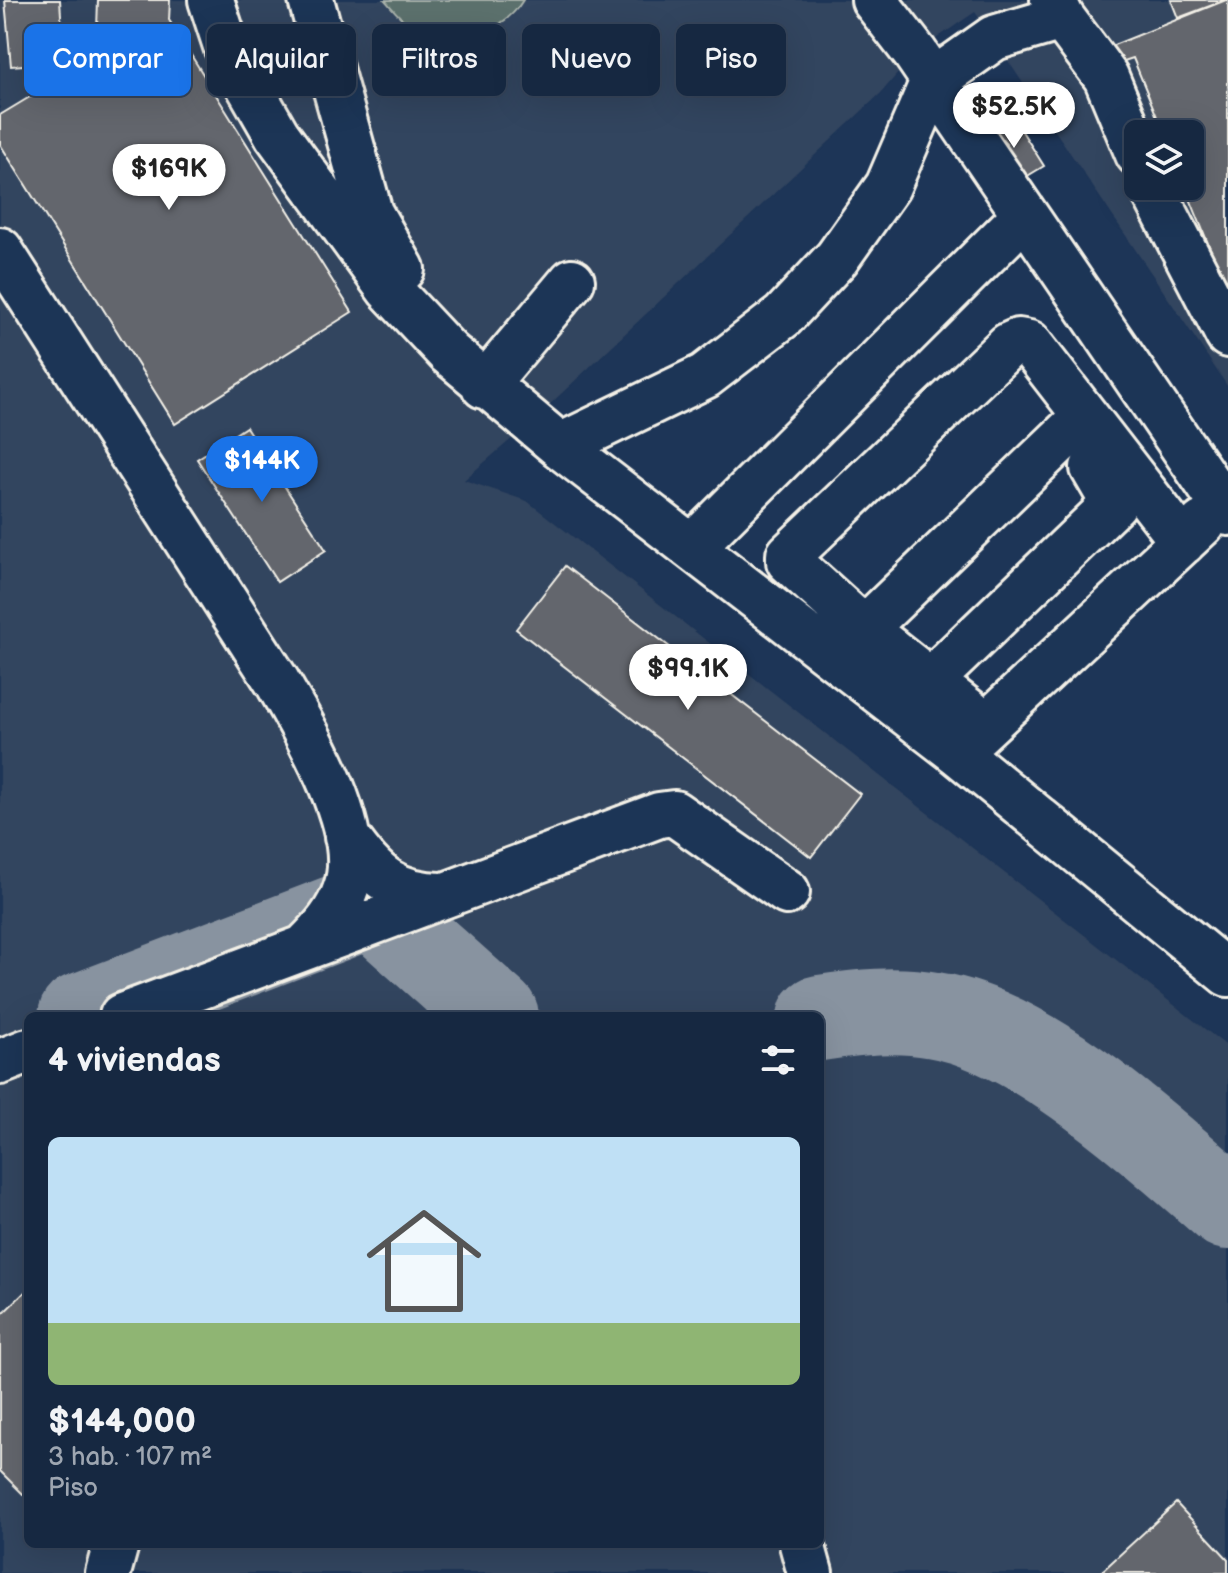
<!DOCTYPE html>
<html lang="es">
<meta charset="utf-8">
<style>
:root{--surface:#162841;--page:#1f3048;--text:#f1f3f6;--muted:#9ea6b1;--line:#35445a;--accent:#1a73e8}
body{margin:0;font-family:"Balsamiq Sans",sans-serif;background:var(--page);color:var(--text);height:100vh;display:flex;flex-direction:column;font-size:30px;white-space:nowrap}
*{box-sizing:border-box;margin:0}
p{font-size:26px;color:var(--muted)}
.icon{flex:none;width:44px;height:44px;fill:none;stroke:currentColor;stroke-width:2;stroke-linecap:round;stroke-linejoin:round}
.map{position:relative;flex:1;overflow:hidden}
.panel{position:absolute;left:24px;top:1012px;width:800px;height:536px;display:flex;flex-direction:column;background:var(--surface);border-radius:12px;box-shadow:0 8px 32px #0002,0 0 0 2px var(--line)}
.panel>*{flex:none}
.top-card{position:absolute;left:24px;top:24px;width:800px;height:72px;display:flex;gap:16px}
.buttons{position:absolute;left:1124px;top:120px;display:grid;gap:16px}
.buttons a{display:grid;place-items:center;width:80px;height:80px;border-radius:12px;background:var(--surface);box-shadow:0 8px 32px #0002,0 0 0 2px var(--line);font-size:40px}
.price{position:absolute;translate:-50% -68px;padding:0 18px;border-radius:28px;background:#fff;color:#222;font-size:26px;line-height:52px;filter:drop-shadow(0 2px 4px #0008)}
.price::after{content:'';position:absolute;left:50%;top:48px;width:24px;height:18px;margin-left:-12px;background:inherit;clip-path:polygon(0 0,100% 0,50% 100%)}
.price.selected{background:var(--accent);color:#fff}
ul{padding:0;list-style:none}
li{display:grid;align-content:center;gap:16px;height:424px;padding:0 24px}
li+li{border-top:2px solid var(--line)}
li span{display:grid;place-items:center;height:248px;border-radius:12px;color:#555}
li>.icon{margin-inline-start:auto}
span .icon{width:144px;height:144px;fill:#fffc;stroke-width:1}
li b{font-size:34px}
h2{display:flex;justify-content:space-between;align-items:center;height:96px;padding:0 24px;font-size:34px}
.tag{padding:0 28px;border-radius:12px;background:var(--surface);box-shadow:0 8px 32px #0002,0 0 0 2px var(--line);font-size:28px;line-height:72px}
.tag.selected{background:var(--accent);color:#fff}
.map>svg:first-child{display:block}
.built{fill:#32445e;fill-rule:evenodd}
.green{fill:#5b716d;stroke:#a8b1aa;stroke-width:2}
.lines{fill:none;stroke-linecap:round;stroke-linejoin:round}
.taxiway{stroke:#8893a0;stroke-width:86}
.building{fill:#63666d;stroke:#f4f1e8;stroke-width:2}
.minor-casing{stroke:#f4f1e8;stroke-width:50}
.minor{stroke:#1d3557;stroke-width:44}
</style>
<div class="map">
<svg width="1228" height="1573" viewBox="0 0 1228 1573">
<rect width="100%" height="100%" fill="#1d3557"/>
<filter id="ink" filterUnits="userSpaceOnUse"><feTurbulence type="fractalNoise" baseFrequency=".0125" numOctaves="2"/><feDisplacementMap in="SourceGraphic" scale="16" xChannelSelector="R" yChannelSelector="G"/><feConvolveMatrix kernelMatrix="1 2 1 2 8 2 1 2 1" color-interpolation-filters="sRGB"/></filter>
<g filter="url(#ink)">
<path class="built" d="M0,0H1228V387L975,12L915,53L881,93L530,423L464,480L527,501L1228,1047V1573H0ZM1138,134H1190V186H1138ZM28,1016H820V1544H28Z"/>
<path class="green" d="M385,0H523C501,37 448,46 412,26C401,20 393,9 385,0Z"/>
<g class="lines">
<path class="taxiway" d="M81,1016L360,909L380,914L390,921L496,1016
M820,1018C859,1012 896,1008 935,1015C1034,1031 1153,1142 1228,1207"/>
</g>
<path class="building" d="M5,0H60L64,62L11,66Z
M98,0H170L169,20L352,312L175,424L0,144V115L96,57Z
M1171,0H1226L1178,18Z
M1226,0H1228V293L1185,186H1190V134H1164L1133,58L1118,63L1111,46Z
M1013,117L1044,166L1016,183L985,134Z
M246,427L326,550L277,582L197,459Z
M565,566L860,794L811,857L516,629Z
M28,1289V1499L0,1471V1316Z
M1176,1503L1228,1559V1573H1100Z"/>
<g class="lines">
<g class="minor-casing">
<path id="minor" d="M211,0L226,46L277,135L389,289L449,353L560,446L957,752L1228,974
M311,0L370,213L402,269
M874,0L915,53L1228,513
M1053,0L1062,18L1106,77L1138,154
M1151,186L1228,335
M0,250L278,683C306,731 366,832 346,888C338,913 323,929 305,947
M484,386L572,281
M560,446L705,376L783,316L837,258L888,186L933,81L994,38L1062,18
M692,547L1024,216
M864,629L1085,416
M931,680L1114,504L1093,468L1106,450
M986,725L864,629L789,561V555L1009,345L1018,341L1029,343L1183,542
M964,746L1203,523
M347,837C374,876 396,896 445,895
M122,1016L659,815L674,813L787,892
M0,1062L28,1051
M802,1544L810,1573
M108,1573L116,1544"/>
</g>
<use href="#minor" class="minor"/>
</g>
</g>
</svg>
<div class="buttons">
<a><svg class="icon" aria-label="layers" viewBox="0 0 24 24"><path d="M12 4l9 5-9 5-9-5zM3 14l9 5 9-5"/></svg></a>
</div>
<b class="price" style="left:1014px;top:150px">$52.5K</b>
<b class="price" style="left:169px;top:212px">$169K</b>
<b class="price selected" style="left:262px;top:504px">$144K</b>
<b class="price" style="left:688px;top:712px">$99.1K</b>
<div class="top-card">
<a class="tag selected">Comprar</a>
<a class="tag">Alquilar</a>
<a class="tag">Filtros</a>
<a class="tag">Nuevo</a>
<a class="tag">Piso</a>
</div>
<section class="panel">
<h2>4 viviendas<svg class="icon" aria-label="filters" viewBox="0 0 24 24"><path d="M4 7h16M4 17h16"/><circle cx="9" cy="7" r="2"/><circle cx="15" cy="17" r="2"/></svg></h2>
<ul>
<li><span style="background:linear-gradient(#bfe0f5 75%,#8fb573 0)"><svg class="icon" aria-label="home" viewBox="0 0 24 24"><path d="M3 11l9-7 9 7M6 9v11h12V9"/></svg></span><div><b>$144,000</b><p>3 hab. · 107 m²</p><p>Piso</p></div></li>
</ul>
</section>
</div>
